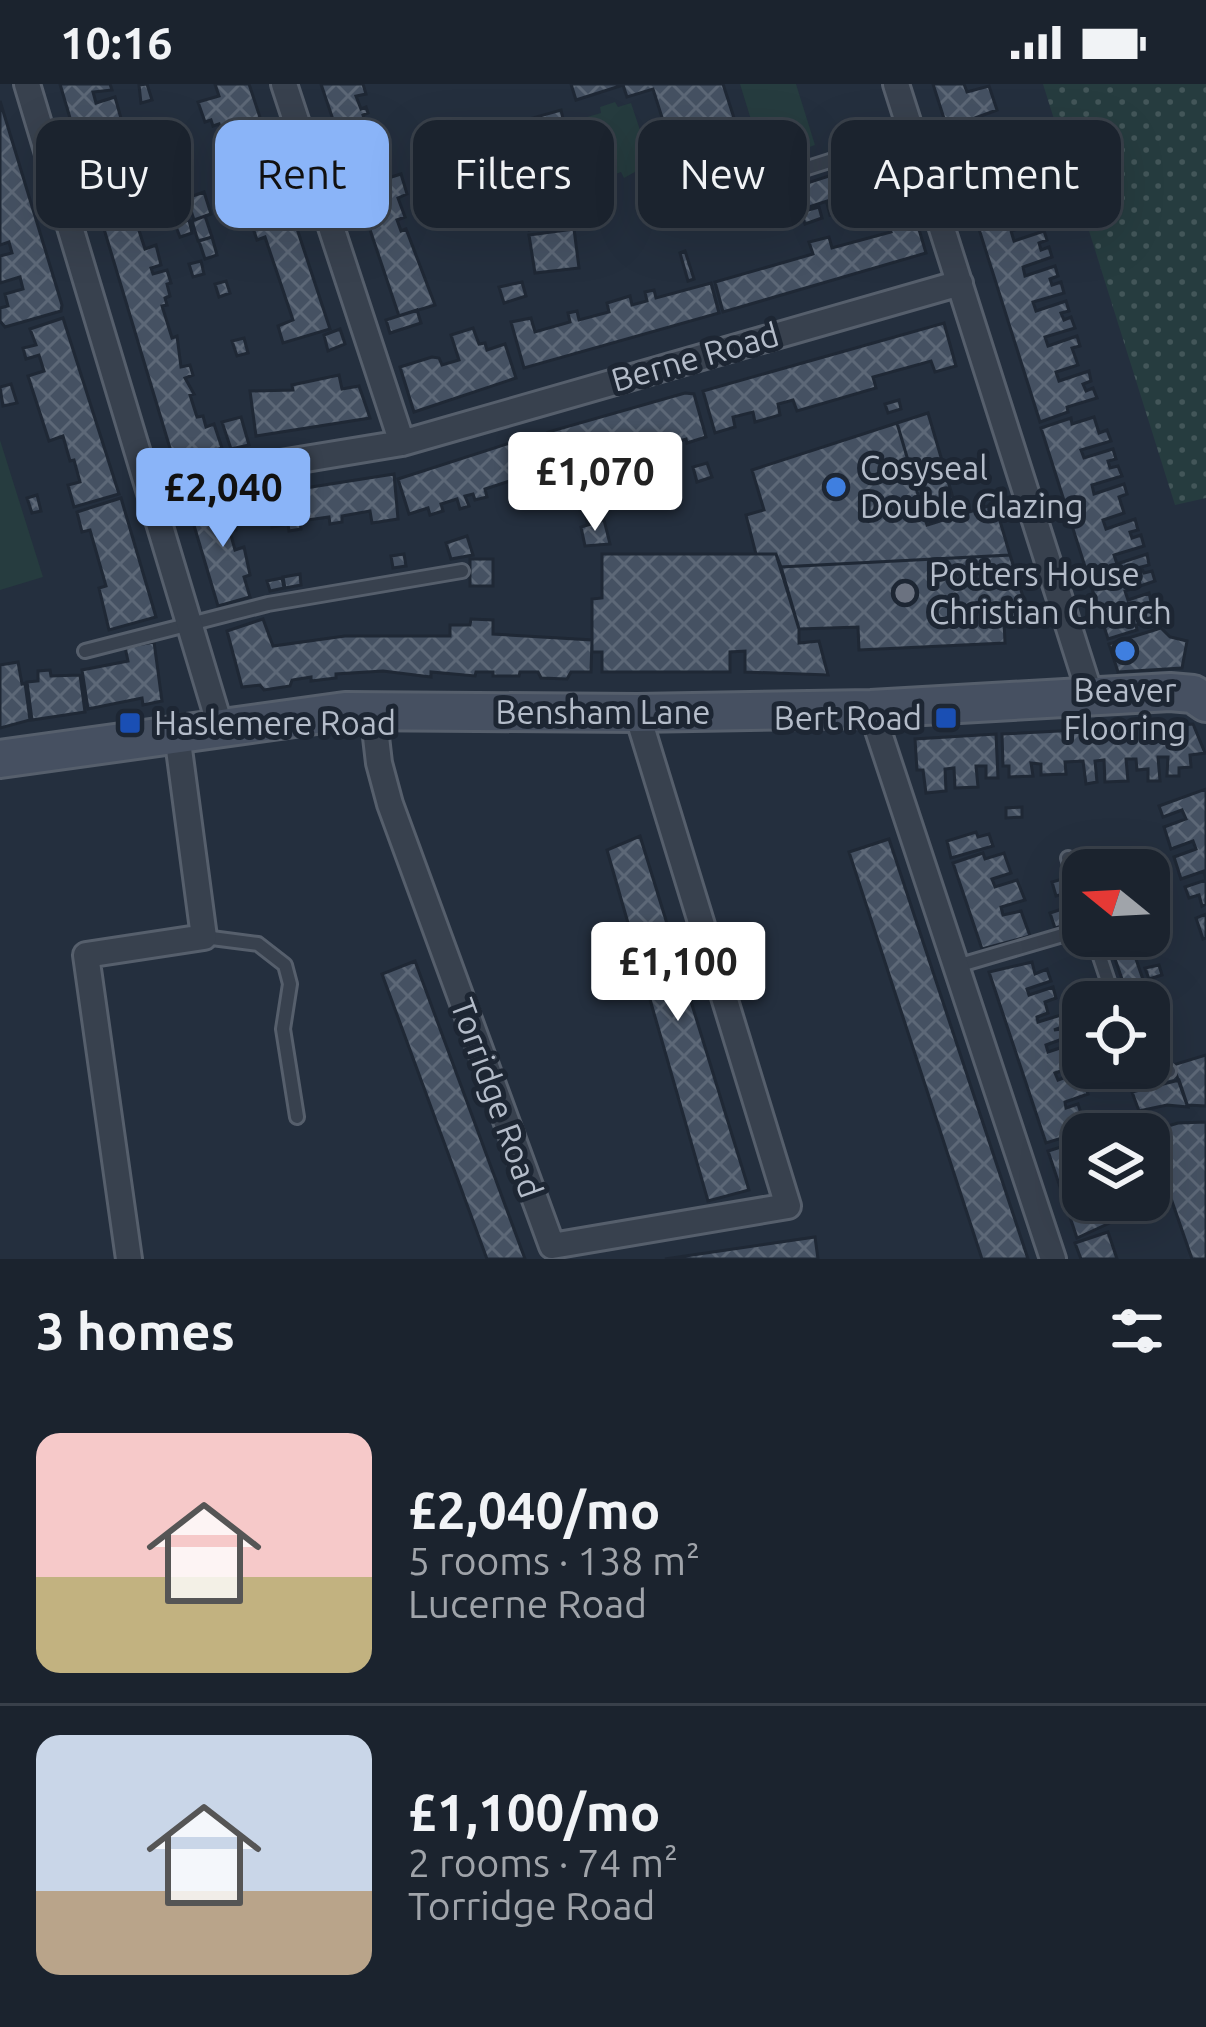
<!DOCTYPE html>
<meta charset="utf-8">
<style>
:root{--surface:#1b232e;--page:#282f3a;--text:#f1f3f6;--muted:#a0a4aa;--line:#39404a;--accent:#8ab4f8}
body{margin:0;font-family:Ubuntu,sans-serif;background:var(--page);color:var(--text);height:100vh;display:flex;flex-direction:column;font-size:45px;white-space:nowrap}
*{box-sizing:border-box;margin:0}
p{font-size:39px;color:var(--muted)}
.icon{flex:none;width:66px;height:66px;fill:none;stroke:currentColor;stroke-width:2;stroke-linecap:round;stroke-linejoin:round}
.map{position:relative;height:1175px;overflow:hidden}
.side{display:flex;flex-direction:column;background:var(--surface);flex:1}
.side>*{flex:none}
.hud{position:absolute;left:36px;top:36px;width:1134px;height:108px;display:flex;gap:24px}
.needle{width:78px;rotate:288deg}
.controls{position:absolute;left:1062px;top:765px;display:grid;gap:24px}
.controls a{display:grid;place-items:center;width:108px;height:108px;border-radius:24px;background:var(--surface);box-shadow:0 12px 48px #0002,0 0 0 3px var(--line);font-size:60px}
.price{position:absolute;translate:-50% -102px;padding:0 27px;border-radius:12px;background:#fff;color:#222;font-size:39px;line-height:78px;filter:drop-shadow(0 3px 6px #0008)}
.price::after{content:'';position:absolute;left:50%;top:72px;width:36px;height:27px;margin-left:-18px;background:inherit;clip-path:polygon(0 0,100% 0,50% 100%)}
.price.active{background:var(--accent);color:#111}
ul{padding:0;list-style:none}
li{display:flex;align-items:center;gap:36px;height:300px;padding:0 36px}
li+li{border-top:3px solid var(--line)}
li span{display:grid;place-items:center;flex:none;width:336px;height:240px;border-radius:24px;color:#555}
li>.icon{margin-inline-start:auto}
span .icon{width:144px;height:144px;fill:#fffc;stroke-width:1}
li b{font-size:51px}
h2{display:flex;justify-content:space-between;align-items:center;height:144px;padding:0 36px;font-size:51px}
.chip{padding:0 42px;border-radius:24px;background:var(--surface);box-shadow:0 12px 48px #0002,0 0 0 3px var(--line);font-size:42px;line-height:108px}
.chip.active{background:var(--accent);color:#111}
.status{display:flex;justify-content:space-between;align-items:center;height:84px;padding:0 60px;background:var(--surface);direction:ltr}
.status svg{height:33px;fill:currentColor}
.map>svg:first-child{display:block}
.grass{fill:#263c3f}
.garden{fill:url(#garden-dots)}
.building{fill:url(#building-cross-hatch);stroke:#1f2835;stroke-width:3}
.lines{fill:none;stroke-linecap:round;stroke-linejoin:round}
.lane-casing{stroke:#565f6c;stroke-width:18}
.street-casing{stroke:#565f6c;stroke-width:30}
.secondary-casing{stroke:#565f6c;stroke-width:42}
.lane{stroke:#38414e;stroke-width:12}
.street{stroke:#38414e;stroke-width:24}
.secondary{stroke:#465061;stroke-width:36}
.shop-dot{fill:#3f7fe0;stroke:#1d2633;stroke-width:4.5}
.worship-dot{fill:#6b7280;stroke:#1d2633;stroke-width:4.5}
.transit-dot{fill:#1a4fb4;stroke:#1d2633;stroke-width:4.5}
.labels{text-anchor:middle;stroke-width:10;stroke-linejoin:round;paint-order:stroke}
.street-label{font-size:33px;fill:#b4bcc9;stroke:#1d2633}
.poi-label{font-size:33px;fill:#b4bcc9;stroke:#1d2633;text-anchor:start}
</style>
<div class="status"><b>10:16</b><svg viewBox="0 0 49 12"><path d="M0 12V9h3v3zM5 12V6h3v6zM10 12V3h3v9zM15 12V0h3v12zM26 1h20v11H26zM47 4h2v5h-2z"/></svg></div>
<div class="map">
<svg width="1206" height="1175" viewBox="0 0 1206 1175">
<defs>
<pattern id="garden-dots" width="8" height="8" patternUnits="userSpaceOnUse" patternTransform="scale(3)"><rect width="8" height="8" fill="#263c3f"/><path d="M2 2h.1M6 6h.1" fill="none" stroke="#435659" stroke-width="1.8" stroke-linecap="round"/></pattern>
<pattern id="building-cross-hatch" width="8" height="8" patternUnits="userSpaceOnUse" patternTransform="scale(3)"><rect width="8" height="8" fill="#455162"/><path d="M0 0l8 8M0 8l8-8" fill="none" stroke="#5d6877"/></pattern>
</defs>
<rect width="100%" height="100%" fill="#242f3e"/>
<path class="grass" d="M740,0H796L815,61L799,67L800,72L764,78Z
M615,18L618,23L631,19L651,79L624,94L621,88L607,93L587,33L601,29L600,23Z
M0,356L43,493L0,506Z"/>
<path class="garden" d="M1043,0H1206V414L1175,421Z"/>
<path class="building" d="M60,0H110L112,6L93,8L96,19L115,13L122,38L104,44L107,54L125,47L133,74L114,79L118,90L136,85L144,109L125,114L127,120L98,129Z
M147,0L152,16L141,19L139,1Z
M215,0H249L276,82L224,97L217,77L238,70L232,51L223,53L219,40L213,42L211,36L205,38L198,18L219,12Z
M321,0H363L366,10L356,12L361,25L366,23L368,29L363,31L374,65L380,63L387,89L383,93L355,101Z
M571,0H723L745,68L738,71L749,104L667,134L656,93L679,87L653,5L627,13L623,1L576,16Z
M933,0H964L967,8L989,2L997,26L975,34L978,44L1000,36L1009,62L987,69L990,79L1011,72L1019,97L997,104L999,110L971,119Z
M0,17L62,221L61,227L5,243L0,237V224L8,222L5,210L23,205L20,193L0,199V172L12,169L9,158L0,161Z
M561,26L569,61L572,60L587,109L582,111L588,128L529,146L516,89L484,100L469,52Z
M452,75L457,92L448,95L443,78Z
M888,80L894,99L847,113L842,95Z
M277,84L330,245L283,259L278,242L293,236L265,153L257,156L251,138L239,142L226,102Z
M838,89L846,111L762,138L755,116Z
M401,90L407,110L398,114L405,133L397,136L401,147L406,145L435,221L399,232L356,104Z
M204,108L211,130L194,136L187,114Z
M1033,112L1036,121L1028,124L1030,130L1038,128L1041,138L1011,147L1014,157L1044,147L1047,156L1039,159L1041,166L1049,163L1052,173L1023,183L1025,192L1055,182L1058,192L1050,195L1052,201L1061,198L1064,209L1033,218L1036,227L1066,217L1069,227L1061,229L1064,236L1071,233L1075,244L1045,253L1048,262L1077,252L1080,262L1072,264L1078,281L1056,288L1059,297L1089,287L1091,297L1083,300L1086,307L1093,304L1097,314L1067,323L1068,328L1040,338L973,126L1001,116L1003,121Z
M840,116L843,127L830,131L827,119Z
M819,123L822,134L805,140L801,128Z
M132,125L145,165L156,161L161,181L151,184L153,190L167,186L171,199L167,200L170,212L165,214L167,221L162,222L172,254L177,252L181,283L190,281L193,291L185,294L194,310L190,311L197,333L203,332L206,343L214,340L222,364L207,369L173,374L101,135Z
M205,132L212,153L198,157L192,137Z
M908,134L911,144L918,142L926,169L723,228L715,198L813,170L809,158L829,153L832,164L891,148L888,140Z
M189,136L192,149L180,153L175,140Z
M574,145L579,184L535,189L529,151Z
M212,153L217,171L205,175L199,157Z
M685,167L694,195L688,197L680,169Z
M201,177L204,190L193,193L189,180Z
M226,197L230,209L219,213L215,200Z
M522,198L526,212L504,219L499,203Z
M711,199L719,229L524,284L511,238L531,234L535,248L570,238L568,229L577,227L579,236L609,228L607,219L630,212L632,221L647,217L645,208L654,206L656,214Z
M417,226L421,239L390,249L386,236Z
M63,234L119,410L74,423L68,401L80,398L74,376L70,377L63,352L49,357L28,292L44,287L39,271L26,275L23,264L36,261L30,245Z
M944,239L956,282L935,288L931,277L873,293L876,304L797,327L793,316L778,320L780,331L755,338L753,328L733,333L735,343L715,349L703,307Z
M473,244L479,260L485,259L487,266L505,260L516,294L414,328L400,283L432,273L439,274L442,281L459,276L451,251Z
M340,245L345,260L328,267L324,251Z
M244,254L248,269L237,272L232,257Z
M339,291L342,305L359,302L370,334L256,352L250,307L293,306L292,301Z
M11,300L17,319L3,322L0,303Z
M685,309L694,310L706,353L687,359L686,355L553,391L542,353L548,348Z
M899,316L901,325L888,329L885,320Z
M928,329L958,431L927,441L897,339Z
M241,333L249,361L231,365L222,338Z
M1094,333L1099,349L1107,346L1111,357L1081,366L1084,374L1113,365L1116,375L1108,377L1110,384L1118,382L1122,392L1092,401L1094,410L1124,400L1127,410L1119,413L1124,429L1103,436L1106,445L1135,435L1138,446L1130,448L1132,454L1141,451L1144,462L1114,471L1117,480L1147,470L1149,481L1141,483L1144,489L1152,487L1155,497L1125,507L1128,516L1149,509L1152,522L1162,519L1166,533L1136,541L1137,546L1108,555L1041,344L1071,334L1072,340Z
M897,339L927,441L995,420L1010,471L781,483L776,470H756L746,431L764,426L752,386Z
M538,350L550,385L530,391L532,398L521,402L519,394L485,405L487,413L475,416L473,410L465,412L469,422L460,425L457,415L441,420L443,427L430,431L428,424L409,430L398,395Z
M707,379L712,393L697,398L693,383Z
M394,390L398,435L372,439L370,427L342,432V438L330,440L329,433L300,437L301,445L289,447L288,440L272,443L267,410Z
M674,395L676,405L660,409L657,399Z
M657,403L660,414L643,419L639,408Z
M638,405L641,417L624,422L620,411Z
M37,411L41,427L32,429L27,414Z
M121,414L156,533L109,546L99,504L106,502L90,446L82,448L77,428Z
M240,414L247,438L235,441L236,446L230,448L235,466L244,463L250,491L244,493L250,513L218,522L190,428Z
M600,424L602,432L587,438L585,429Z
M604,436L610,460L585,462L581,443Z
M467,452L473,471L451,475L446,459Z
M404,470L406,482L393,484L391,472Z
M602,470H776L799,545V559L819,557L828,591L745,588V567L730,568V588H602V568H592V515L602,514Z
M1010,471L1030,535L1004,536L1005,559L859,566L858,543L799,545L781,483Z
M470,475H493V502H470Z
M300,490L301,501L285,504L283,493Z
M282,494L284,504L270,507L267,497Z
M263,535L273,562L345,552H450V541H470L471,535L493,536V550L592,556L591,588H571L567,595L541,594L538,588H520L519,592H493V588H476L475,592L431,588V593L383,587L336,590V594L311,597V593L292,596L290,602L264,606L260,601L242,603L227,547Z
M1161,544L1170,553L1187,557L1182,584L1118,588L1109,560Z
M154,558L162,617L143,621L142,614L88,625L82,586L128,577L125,563Z
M18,578L22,600L25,599L30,636L0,644V581Z
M50,586L51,592L80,591L85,628L32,636L27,598L38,597V587Z
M1193,640L1205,669L1190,671L1191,683L1179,684V692H1167L1168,673H1158L1160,697H1148V685L1137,686L1136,675H1126L1128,697L1105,698L1104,676L1095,677L1097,698L1086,700L1083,677L1065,678L1066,690L1041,691V680L1031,679L1033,692L1009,693V682H1003L1002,650Z
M996,650L998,694H986V682H976L978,703L955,704L954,684L945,685L946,707L926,709L923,686H917L915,655Z
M1206,705V796L1204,787L1181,795L1174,773L1196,765L1193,757L1171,765L1164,743L1186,735L1182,726L1163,733L1159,722Z
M1022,723V733L1006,734V724Z
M976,748L978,753L989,750L993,762L951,774L947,757Z
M640,752L749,1106L708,1117L607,766Z
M889,755L1028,1175H982L849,768Z
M983,769L985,775L1004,769L1011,789L992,795L995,803L1017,796L1025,816L1001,823L1003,831L1021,827L1030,852L982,865L953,779Z
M1101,773L1105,786H1085L1082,780Z
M1062,795L1067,809L1056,812L1052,798Z
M1206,796V820L1202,822L1199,811L1189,814L1185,803Z
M1071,822L1076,838L1055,844L1050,829Z
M1206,830V854L1203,855L1196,834Z
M1107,852H1128L1170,974L1151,980L1149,918H1130Z
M415,877L525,1175H487L382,890Z
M1032,878L1035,890L1047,885L1051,897L1027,905L1029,911L1053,903L1056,914L1045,918L1048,929L1037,933L1038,938L1061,931L1065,942L1054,946L1062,945L1065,954L1046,961L1048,968L1060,964L1067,985L1055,989L1058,996L1069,992L1073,1002L1084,998L1088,1010L1065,1018L1066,1024L1078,1020L1085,1042L1074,1045L1075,1050L1046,1059L989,888Z
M1159,881L1162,891L1149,895L1145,884Z
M1206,971V1022L1187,1021L1173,981Z
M1121,990L1125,1000L1107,1006L1103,996Z
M1179,996L1188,1023L1167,1021L1139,1027L1132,1008Z
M1206,1038V1175H1192L1148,1048L1178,1039Z
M1077,1058L1083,1061V1116H1109L1116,1136L1077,1154L1048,1067Z
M1108,1148L1117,1175H1081L1075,1159Z
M815,1153L818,1175H665Z"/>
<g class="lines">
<g class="lane-casing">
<path id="lane" d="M773,95L911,51
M85,567L268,520L462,487
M1068,774L1083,820
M1093,852L1115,918
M204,853L258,860L285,881L290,900L283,945L297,1033
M957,882L1083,845
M1137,984L1140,993L1169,987"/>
</g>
<g class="street-casing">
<path id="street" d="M27,0L220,642
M284,0L402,359
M896,0L1091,613
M148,401L402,359L960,199
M871,625L1053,1175
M373,627L379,679L390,720L552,1162L788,1122L637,629
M129,1175L86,871L204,853L177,650"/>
</g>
<g class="secondary-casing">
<path id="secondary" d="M0,675L345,627L637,629L871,625L1170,608L1193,610L1206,619"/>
</g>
<use href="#lane" class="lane"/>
<use href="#street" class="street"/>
<use href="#secondary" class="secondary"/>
</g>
<g class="shop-dot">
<circle cx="836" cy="403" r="12"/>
<circle cx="1125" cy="567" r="12"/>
</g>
<circle class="worship-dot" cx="905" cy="509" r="12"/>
<g class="transit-dot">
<rect x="934" y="622" width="24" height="24" rx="6"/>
<rect x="118" y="627" width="24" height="24" rx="6"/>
</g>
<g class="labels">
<g class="street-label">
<text transform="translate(695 273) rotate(-16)" y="12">Berne Road</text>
<text x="603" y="640">Bensham Lane</text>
<text transform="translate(497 1014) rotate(70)" y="12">Torridge Road</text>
</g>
<g class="poi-label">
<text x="860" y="396">Cosyseal<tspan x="860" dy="38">Double Glazing</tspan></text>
<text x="929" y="502">Potters House<tspan x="929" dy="38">Christian Church</tspan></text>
<text x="1125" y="618" text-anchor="middle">Beaver<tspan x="1125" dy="38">Flooring</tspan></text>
<text x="922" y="646" text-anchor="end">Bert Road</text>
<text x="154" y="651">Haslemere Road</text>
</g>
</g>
</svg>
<div class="controls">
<a><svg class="needle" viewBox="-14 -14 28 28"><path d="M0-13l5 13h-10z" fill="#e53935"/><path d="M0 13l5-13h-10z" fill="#a0a4aa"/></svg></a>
<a><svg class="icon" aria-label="locate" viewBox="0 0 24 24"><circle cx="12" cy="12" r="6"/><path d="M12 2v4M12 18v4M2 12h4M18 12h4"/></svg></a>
<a><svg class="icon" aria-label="layers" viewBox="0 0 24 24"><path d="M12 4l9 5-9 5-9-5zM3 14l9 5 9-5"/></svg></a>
</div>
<b class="price" style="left:595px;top:450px">£1,070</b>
<b class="price active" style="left:223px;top:466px">£2,040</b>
<b class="price" style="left:678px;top:940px">£1,100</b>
<div class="hud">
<a class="chip">Buy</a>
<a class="chip active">Rent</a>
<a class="chip">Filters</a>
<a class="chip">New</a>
<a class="chip">Apartment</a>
</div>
</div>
<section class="side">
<h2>3 homes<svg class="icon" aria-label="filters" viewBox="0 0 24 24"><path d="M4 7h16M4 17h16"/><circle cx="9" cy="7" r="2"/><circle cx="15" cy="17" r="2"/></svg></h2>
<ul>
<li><span style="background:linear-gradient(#f6c9c9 60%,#c2b280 0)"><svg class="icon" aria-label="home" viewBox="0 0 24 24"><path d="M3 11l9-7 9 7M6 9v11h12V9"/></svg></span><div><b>£2,040/mo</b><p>5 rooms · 138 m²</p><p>Lucerne Road</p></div></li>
<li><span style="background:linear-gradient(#c9d6e8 65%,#b9a48a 0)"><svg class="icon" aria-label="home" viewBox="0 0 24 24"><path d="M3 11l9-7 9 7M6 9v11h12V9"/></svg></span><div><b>£1,100/mo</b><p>2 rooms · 74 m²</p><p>Torridge Road</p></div></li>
</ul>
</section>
